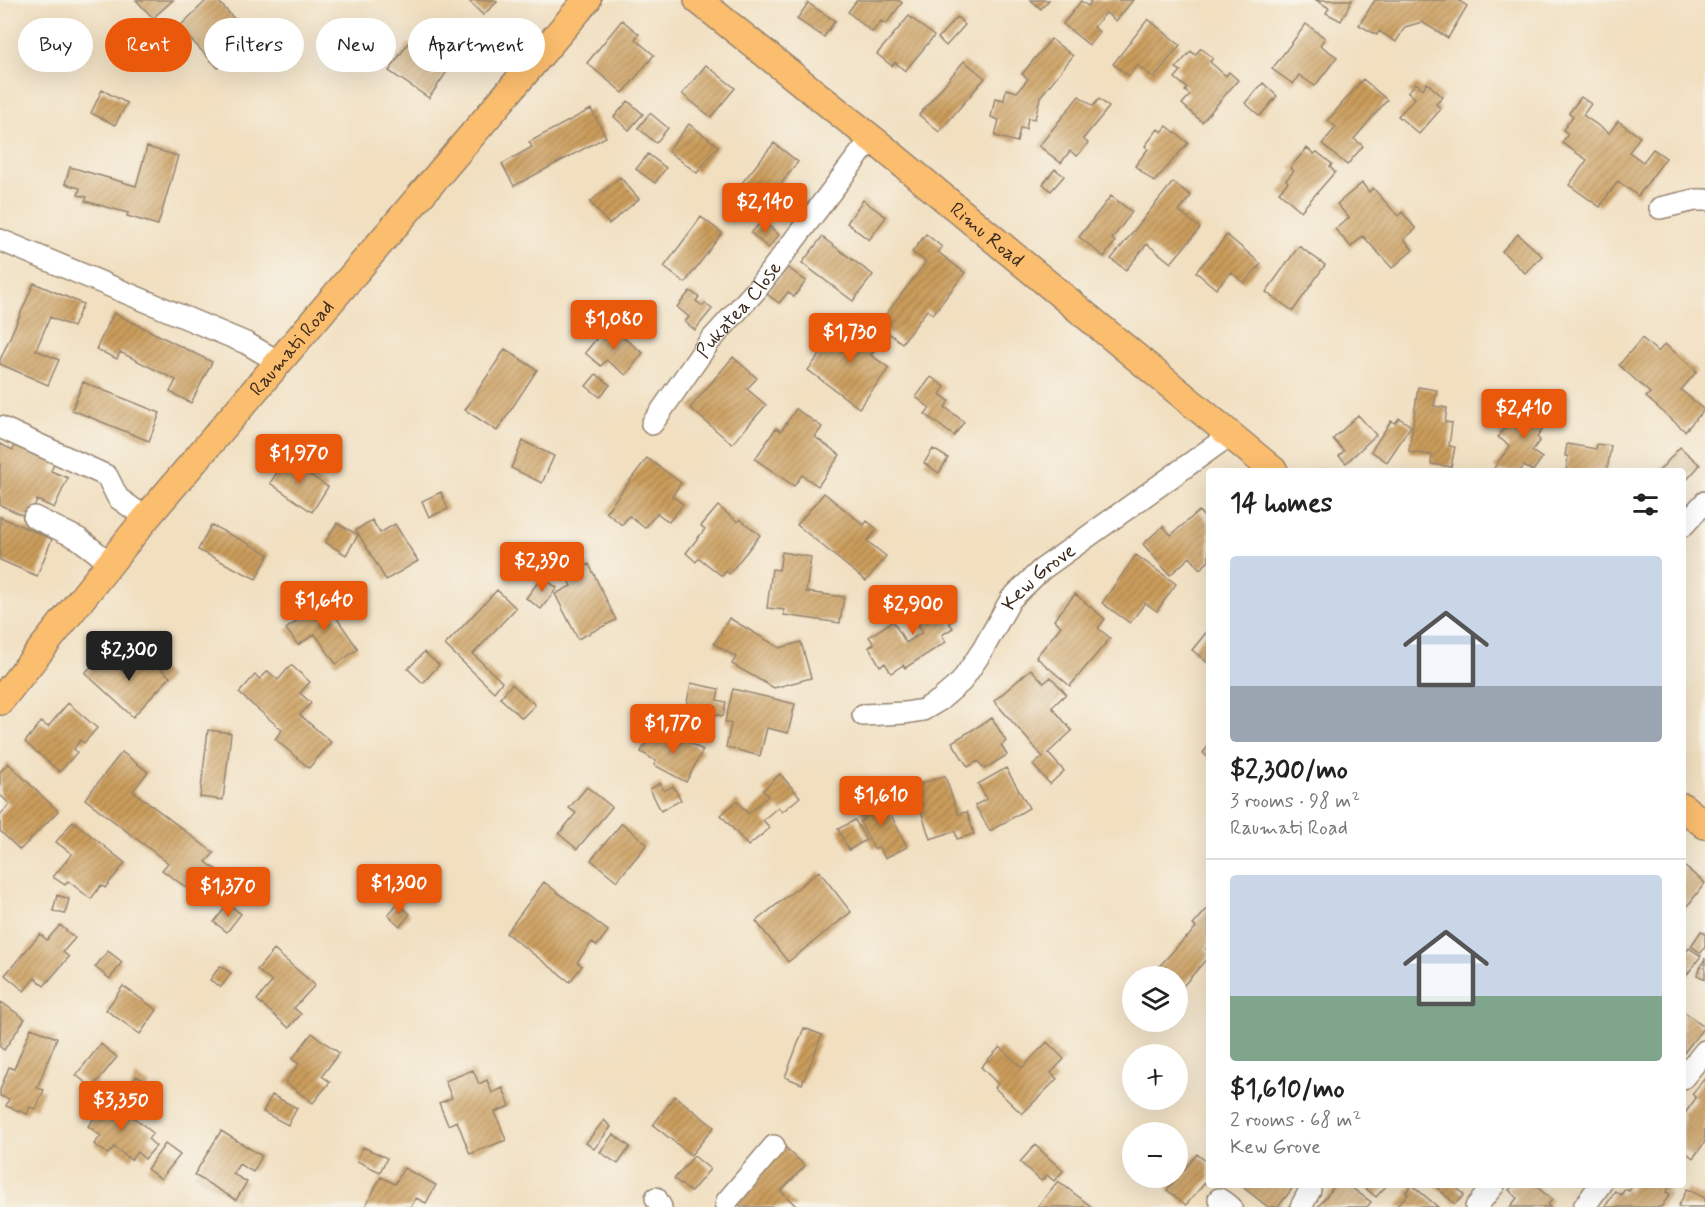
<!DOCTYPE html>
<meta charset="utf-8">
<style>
:root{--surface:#fff;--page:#f6f6f6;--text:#222;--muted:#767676;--line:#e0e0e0;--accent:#ea580c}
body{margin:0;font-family:Mynerve,sans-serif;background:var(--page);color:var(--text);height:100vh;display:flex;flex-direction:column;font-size:22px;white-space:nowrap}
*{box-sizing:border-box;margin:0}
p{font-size:20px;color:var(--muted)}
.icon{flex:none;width:33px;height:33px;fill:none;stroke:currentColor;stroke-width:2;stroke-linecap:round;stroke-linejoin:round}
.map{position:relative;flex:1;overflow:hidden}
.sheet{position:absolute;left:1206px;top:468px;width:480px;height:720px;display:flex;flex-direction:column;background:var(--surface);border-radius:6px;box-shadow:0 6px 24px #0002}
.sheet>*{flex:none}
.banner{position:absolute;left:18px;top:18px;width:570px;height:54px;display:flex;gap:12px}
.controls{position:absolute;left:1122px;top:966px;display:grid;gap:12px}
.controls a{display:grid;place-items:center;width:66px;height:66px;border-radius:50%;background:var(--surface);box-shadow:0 6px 24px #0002;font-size:30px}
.price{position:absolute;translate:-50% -51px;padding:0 14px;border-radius:6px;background:var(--accent);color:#fff;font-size:20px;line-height:39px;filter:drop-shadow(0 2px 3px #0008)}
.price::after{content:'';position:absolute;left:50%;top:36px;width:18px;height:14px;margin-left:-9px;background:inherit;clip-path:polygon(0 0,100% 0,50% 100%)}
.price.current{background:#222;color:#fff}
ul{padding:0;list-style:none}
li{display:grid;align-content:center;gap:12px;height:318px;padding:0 24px}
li+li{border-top:2px solid var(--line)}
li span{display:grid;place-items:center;height:186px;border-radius:6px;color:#555}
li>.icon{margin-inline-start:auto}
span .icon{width:108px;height:108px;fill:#fffc;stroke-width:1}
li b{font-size:26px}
h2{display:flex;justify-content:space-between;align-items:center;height:72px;padding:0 24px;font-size:26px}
.tag{padding:0 21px;border-radius:27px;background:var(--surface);box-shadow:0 6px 24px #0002;font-size:21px;line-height:54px}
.tag.current{background:var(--accent);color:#fff}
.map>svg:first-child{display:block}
.building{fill:url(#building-hatch)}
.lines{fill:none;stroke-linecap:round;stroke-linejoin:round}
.minor-casing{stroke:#96846f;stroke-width:24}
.major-casing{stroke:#96846f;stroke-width:30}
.minor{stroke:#fff;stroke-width:21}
.major{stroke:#fbbd6e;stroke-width:27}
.labels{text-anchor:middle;stroke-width:4.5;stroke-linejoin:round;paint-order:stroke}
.street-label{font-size:20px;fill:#3b2a1e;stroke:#f7f3e8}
</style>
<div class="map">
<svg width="1705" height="1207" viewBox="0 0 1705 1207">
<defs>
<pattern id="building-hatch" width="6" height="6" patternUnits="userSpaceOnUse" patternTransform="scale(1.5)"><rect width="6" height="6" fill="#cb9d5c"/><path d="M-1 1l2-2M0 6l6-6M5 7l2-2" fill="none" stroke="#a6804b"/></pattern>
</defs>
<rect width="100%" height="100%" fill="#f7f3e8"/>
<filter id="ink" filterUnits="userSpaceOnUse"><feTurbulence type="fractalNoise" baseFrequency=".0167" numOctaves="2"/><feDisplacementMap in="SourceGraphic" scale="12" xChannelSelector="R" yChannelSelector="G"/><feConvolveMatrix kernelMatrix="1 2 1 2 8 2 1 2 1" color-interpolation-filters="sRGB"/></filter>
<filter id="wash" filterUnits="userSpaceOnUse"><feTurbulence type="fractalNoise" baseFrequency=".008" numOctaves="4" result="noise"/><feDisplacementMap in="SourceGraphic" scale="24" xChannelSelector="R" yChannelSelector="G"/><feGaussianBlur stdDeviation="1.35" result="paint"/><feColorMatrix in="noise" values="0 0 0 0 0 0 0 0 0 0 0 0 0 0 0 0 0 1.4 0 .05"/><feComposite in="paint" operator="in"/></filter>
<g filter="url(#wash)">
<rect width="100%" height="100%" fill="#f1dfc0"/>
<g id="blocks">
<path class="building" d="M136,0H173L153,18Z
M207,0H217L238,23L228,32L241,46L218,68L179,27Z
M468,0H494L497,2L483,15Z
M857,0H898L902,3L886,24L881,21L872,32L848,12Z
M1031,0H1049L1041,9Z
M1089,0H1133L1116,21L1106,13L1094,27L1099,32L1089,45L1063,24L1081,1L1088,6L1091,2Z
M1316,0H1352L1341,21L1326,13L1329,8Z
M1375,0H1458L1467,6L1448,38L1422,22L1405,27L1396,42L1379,31L1377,35L1359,25Z
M808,3L835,21L824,37L797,19Z
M909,16L934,36L905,71L895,62L892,66L877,54Z
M957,17L965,25L946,46L938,38Z
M1148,19L1180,45L1154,78L1137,65L1129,76L1113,64Z
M622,20L639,34L635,39L654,55L623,93L587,63Z
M1306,24L1325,38L1320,45L1337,57L1315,86L1299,75L1293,84L1272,69Z
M1051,39L1073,56L1040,97L1035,119L1028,118L1026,129L1020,128L1017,142L995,136L999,120L991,117L995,98L1004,100L1006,89L1017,92L1028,79L1022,74Z
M408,43L448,70L429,98L389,71Z
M1201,48L1213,58L1210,62L1226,76L1229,72L1238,80L1202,122L1182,104L1190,95L1185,91L1187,88L1175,78L1181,71L1176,68L1191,51L1195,55Z
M964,61L985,78L939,132L919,115Z
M706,65L735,88L711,117L682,94Z
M1363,79L1387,100L1354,139L1363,146L1347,165L1322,144L1336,127L1328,120Z
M1263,83L1277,96L1260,116L1245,103Z
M1416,83L1423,89L1427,83L1443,97L1436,104L1441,109L1419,134L1398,116L1415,98L1408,92Z
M102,90L127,103L115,125L91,113Z
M1079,96L1093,106L1099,99L1109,107L1083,139L1088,143L1077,156L1070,151L1061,163L1039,146Z
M1581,97L1591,104L1583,115L1609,133L1618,121L1640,137L1629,152L1643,162L1653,149L1666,158L1638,196L1618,181L1600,207L1569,185L1587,160L1562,143L1568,134L1563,130L1573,116L1569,113Z
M628,101L643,114L629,130L614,117Z
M591,109L606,137L514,186L502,164L532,147L529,142Z
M650,113L668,128L656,143L638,128Z
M689,124L718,146L697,173L668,151Z
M1167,126L1188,143L1154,182L1135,166L1148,149L1145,146L1158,129L1162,132Z
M774,143L798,162L762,208L737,189Z
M147,147L178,156L158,225L127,216L128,213L85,201L87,197L78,195L80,188L65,184L70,167L136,186Z
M1307,148L1314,154L1317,152L1332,164L1330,167L1335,172L1301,211L1279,192L1288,182L1286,180L1294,171L1290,168Z
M648,154L666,168L655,183L636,169Z
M1055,169L1064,176L1051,191L1043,184Z
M620,177L639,199L609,224L590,202Z
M1173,182L1191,196L1179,211L1200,228L1171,263L1147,244L1126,270L1111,259Z
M1362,183L1369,192L1373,188L1398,216L1402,212L1416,229L1404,239L1413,250L1392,268L1363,236L1351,247L1335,229L1349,218L1337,204Z
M1111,196L1132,212L1112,239L1115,242L1104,257L1079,237Z
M863,200L886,217L869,240L847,223Z
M701,217L722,233L685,283L664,267Z
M763,220L779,235L768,248L751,233Z
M926,234L942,247L938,252L965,273L933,314L927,310L902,343L878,325L926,262L912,252Z
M1518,234L1542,256L1525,273L1502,251Z
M1227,235L1261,264L1244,283L1231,272L1216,289L1196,272Z
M822,237L873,275L853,301L802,263Z
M1299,246L1325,265L1293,311L1266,292Z
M787,267L806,281L794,297L788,292L779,303L767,294Z
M34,283L83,304L73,327L50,317L36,350L59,360L48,385L0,364V360Z
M690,291L699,297L696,301L703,306L705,303L712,309L695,330L685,322L689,317L677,307Z
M114,313L212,362L191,403L170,392L176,380L120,352L117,359L96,349Z
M846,320L879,344L871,355L889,368L859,408L808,370Z
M607,325L643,353L626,375L606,360L601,366L585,353Z
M1642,338L1658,352L1665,344L1697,371L1681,390L1704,410L1685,431L1646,397L1650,393L1619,365Z
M505,349L537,370L497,431L465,410Z
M733,357L757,378L747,389L766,405L732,444L690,408Z
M596,374L610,385L600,397L586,386Z
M931,377L945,387L940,394L949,401L945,407L964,422L954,436L925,414L930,408L916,397Z
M83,382L160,413L149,441L72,410Z
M1418,387L1437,390L1434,406L1447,408L1445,422L1452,423L1449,446L1455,447L1451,467L1431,464L1432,455L1409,452Z
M1535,401L1554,414L1537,437L1540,440L1532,451L1542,458L1533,471L1524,466L1520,471H1498L1494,468L1510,446L1498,437L1511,419L1518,424Z
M796,409L822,427L815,437L840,455L818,486L802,475L794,486L755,459L776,428L781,431Z
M1358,415L1376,435L1346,463L1339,456L1344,451L1333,439Z
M1399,418L1411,426L1387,462L1371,451L1391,421L1395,423Z
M523,441L554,456L542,483L511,468Z
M0,444L13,450L15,444L55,462L51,471L68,478L54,508L37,500L29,518L0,505Z
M1567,444L1596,449L1597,444L1611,446L1607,471H1566L1568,456H1565Z
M1680,447L1700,465L1683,484V471H1659Z
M933,449L948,458L939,473L924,463Z
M647,458L681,483L672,496L683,504L669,522L657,513L645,528L629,516L622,525L606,512Z
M286,459L328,487L312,512L270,483Z
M441,492L448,509L429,517L422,501Z
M824,493L864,525L867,521L877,529L867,541L886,556L866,581L797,525Z
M718,506L738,522L740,519L760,535L729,574L726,571L722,576L699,558L696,562L686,553L705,529L701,526Z
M1199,511L1209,523V561L1200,569L1190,557L1170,575L1143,544L1163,526L1171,535Z
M0,517L52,539L37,576L0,560Z
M372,520L380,533L395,524L418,561L386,580L356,530Z
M337,523L358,535L346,555L325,542Z
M211,525L269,554L256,579L198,550Z
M782,552L811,557L806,592L844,597L840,623L784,615V610L767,608L772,569L779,570Z
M1136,555L1176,584L1157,611L1145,603L1130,623L1102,603Z
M589,564L616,620L578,639L555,594L571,586L566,576Z
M542,577L557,588L541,609L526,598Z
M497,590L516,608L473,654L502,682L494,692L445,645Z
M932,593L940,606L945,603L955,619L949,623L953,628L942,635L946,642L905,668L903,665L891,673L885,663L880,666L869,647L874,644L869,637L893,621L906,643L923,632L908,608Z
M1075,594L1105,619L1098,628L1110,638L1070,686L1036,657L1061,626L1054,620Z
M325,601L358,649L336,664L315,634L298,645L286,629Z
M729,618L780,648L801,642L811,678L774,688L732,664L736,657L714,644Z
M1209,629V664L1192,650Z
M424,652L439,665L423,683L408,669Z
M103,654L127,676L146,655L170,677L133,717L85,673Z
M291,665L310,682L300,693L311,703L300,715L331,742L309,768L275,739L282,730L239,693L255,675L260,679L268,671L278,680Z
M1031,669L1044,683L1051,677L1066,694L1052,707L1072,731L1048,753L1064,771L1050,784L1033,765L1043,757L994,701Z
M691,683L719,689L717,700L726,702L723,716L713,714L711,726L683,721Z
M512,684L535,705L522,718L500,698Z
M733,689L795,704L788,733L767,728L760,756L726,747L731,724L725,722Z
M68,703L97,728L84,743L80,740L74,749L77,752L60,772L25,742L41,722L48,727Z
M665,710L678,718L672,727L659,719Z
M992,718L1006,741L1001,745L1007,755L984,769L978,761L968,767L952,742Z
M208,730L231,733L223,800L200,797Z
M666,730L703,750L686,782L654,765L656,761L641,752L649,736L660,741Z
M1209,745V758L1203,753Z
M122,752L148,772L133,791L214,853L206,862L218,871L204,888L193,880L187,888L162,870L168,863L85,799Z
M8,763L58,811L20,850L0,831V815L10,804L0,795V772Z
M1006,768L1029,808L990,831L975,805L987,799L978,784Z
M780,774L800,797L782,812L778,807L763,820L770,828L748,846L721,815L737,801L748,814L768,796L763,790Z
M945,776L958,814L967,812L974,834L957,839L955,831L930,839L913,786Z
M660,783L664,791L673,786L681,800L661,811L650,789Z
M587,787L612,807L577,849L559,834L576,813L569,808Z
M881,795L907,847L885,858L879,847L874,849L860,822L865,819L858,806Z
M855,820L866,840L849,850L838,829Z
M73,821L125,863L105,888L101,885L91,899L68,881L65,885L53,877L72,854L56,842Z
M622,823L647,844L617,881L591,860Z
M1685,867L1705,883L1683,912V869Z
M819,871L851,912L788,962L756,921Z
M544,882L608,931L597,946L592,942L577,962L582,966L570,982L506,933Z
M57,895L69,899L65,914L53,911Z
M398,903L410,914L400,926L388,915Z
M228,904L241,914L227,932L214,922Z
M1209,907V945L1206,949L1209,952V956L1178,992V976H1161L1155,971L1186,937L1187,938L1196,927L1193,925Z
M60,925L75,938L63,952L69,957L44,986L35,978L24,991L5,975L40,934L47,940Z
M1701,931L1705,933V947L1701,953L1691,946Z
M1689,948L1701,956L1683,980V956Z
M274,950L315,985L294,1008L301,1014L289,1028L257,1000L272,982L257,970Z
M108,951L122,962L110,979L95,967Z
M1705,958V979L1697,975Z
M220,966L231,973L221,987L210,980Z
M123,986L157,1010L140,1034L106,1010Z
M1,1002L25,1019L4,1050L0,1047Z
M1683,1011L1704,1027L1683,1054Z
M31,1028L57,1038L37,1088L44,1090L36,1109L30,1107L27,1114L6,1106L9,1099L0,1096V1090L9,1067L14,1069Z
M804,1028L822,1035L802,1084L785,1077Z
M312,1033L339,1053L322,1076L330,1082L313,1103L285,1082L299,1064L292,1059Z
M1047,1042L1064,1059L1051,1073L1057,1079L1022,1114L995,1088L998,1084L981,1067L1000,1047L1022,1068Z
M101,1044L117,1057L92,1088L76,1075Z
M473,1070L479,1084L487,1080L492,1093L503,1088L510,1106L495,1112L506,1140L470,1154L457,1121L448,1125L439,1103L452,1098L445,1081Z
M136,1076L150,1084L143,1097L129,1090Z
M1705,1078V1142L1693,1158L1683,1150V1109L1686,1112L1696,1098L1692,1094Z
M272,1095L297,1108L288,1125L263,1112Z
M675,1096L714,1127L691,1155L653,1125Z
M110,1098L153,1133L148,1139L156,1146L145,1159L137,1152L131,1160L114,1147L108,1154L94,1144L101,1136L88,1126Z
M604,1120L611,1127L594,1149L586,1143Z
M221,1131L262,1156L253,1172L239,1164L233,1174L247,1182L236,1200L194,1175Z
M613,1134L630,1147L618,1164L600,1152Z
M165,1144L180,1155L161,1179L147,1169Z
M1035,1145L1063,1171L1054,1181L1047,1175L1041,1181L1020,1162Z
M784,1146L805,1166L781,1191L797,1207H742L733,1199Z
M363,1147L387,1158L380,1172L357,1161Z
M1197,1154L1209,1164V1178L1186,1205L1167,1190Z
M694,1156L710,1169L691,1192L674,1179Z
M404,1168L436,1185L426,1203L416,1198L411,1207H365L381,1177L395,1184Z
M1058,1181L1092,1207H1037Z
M1247,1185H1295L1278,1207H1268L1244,1188Z
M1335,1185H1348L1371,1202L1367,1207H1318Z
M1362,1185H1387L1376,1197Z
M1412,1185L1438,1207H1396L1408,1194L1406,1192Z
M1434,1185H1460L1457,1188L1464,1195L1455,1204Z
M1514,1185H1535L1552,1200L1548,1205L1550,1207H1510L1517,1198L1509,1190Z
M1633,1185H1671L1666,1192L1670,1194L1661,1207H1605L1615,1191L1621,1195L1625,1189L1629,1191Z
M1687,1189L1705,1198V1207H1678Z"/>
</g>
</g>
<g filter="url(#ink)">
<use href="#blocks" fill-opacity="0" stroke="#96846f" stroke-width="1.5"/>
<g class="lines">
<g class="minor-casing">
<g id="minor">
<path d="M1660,208L1695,200H1705"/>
<path d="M0,240L246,343L279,362"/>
<path id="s1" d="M652,424L710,341L757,289L871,139"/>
<path d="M0,427L107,476L118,498L146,518"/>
<path d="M34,517L79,539L109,562"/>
<path d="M1683,526L1705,502"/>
<path id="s2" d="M863,715L905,713L923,710L940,700L961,682L982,651L1011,599L1041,570L1230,435"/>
<path d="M1683,1078L1705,1051"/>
<path d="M656,1198L661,1207"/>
<path d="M1219,1199L1231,1207"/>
<path d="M726,1207L727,1201L774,1146"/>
<path d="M1301,1207L1310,1190V1185"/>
<path d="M1476,1207L1494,1185"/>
<path d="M1584,1207L1600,1185"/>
</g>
</g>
<g class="major-casing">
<g id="major">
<path id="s3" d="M698,0L881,146L1274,471"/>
<path id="s4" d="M0,701L146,518L587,0"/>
<path d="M1683,807L1705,825"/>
</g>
</g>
<use href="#minor" class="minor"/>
<use href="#major" class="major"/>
</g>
</g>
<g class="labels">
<g class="street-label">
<text dy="7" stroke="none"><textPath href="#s3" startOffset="372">Rimu Road</textPath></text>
<text dy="7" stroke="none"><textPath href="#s1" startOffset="144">Pukatea Close</textPath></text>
<text dy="7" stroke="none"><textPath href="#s4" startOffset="458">Raumati Road</textPath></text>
<text dy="7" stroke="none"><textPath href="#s2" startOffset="240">Kew Grove</textPath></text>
</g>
</g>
</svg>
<div class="controls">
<a><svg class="icon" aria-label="layers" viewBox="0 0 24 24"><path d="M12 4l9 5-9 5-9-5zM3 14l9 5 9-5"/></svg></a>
<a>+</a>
<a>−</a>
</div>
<b class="price" style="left:765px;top:234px">$2,140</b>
<b class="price" style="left:614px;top:351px">$1,080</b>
<b class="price" style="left:850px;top:364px">$1,730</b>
<b class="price" style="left:1524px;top:440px">$2,410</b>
<b class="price" style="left:299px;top:485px">$1,970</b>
<b class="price" style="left:542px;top:593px">$2,390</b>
<b class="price" style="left:324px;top:632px">$1,640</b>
<b class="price" style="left:913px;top:636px">$2,900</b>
<b class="price current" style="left:129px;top:682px">$2,300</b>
<b class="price" style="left:673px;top:755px">$1,770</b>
<b class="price" style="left:881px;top:827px">$1,610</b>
<b class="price" style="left:399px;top:915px">$1,300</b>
<b class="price" style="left:228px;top:918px">$1,370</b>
<b class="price" style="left:121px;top:1132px">$3,350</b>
<div class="banner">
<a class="tag">Buy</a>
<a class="tag current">Rent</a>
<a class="tag">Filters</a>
<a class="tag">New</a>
<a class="tag">Apartment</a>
</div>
<section class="sheet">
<h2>14 homes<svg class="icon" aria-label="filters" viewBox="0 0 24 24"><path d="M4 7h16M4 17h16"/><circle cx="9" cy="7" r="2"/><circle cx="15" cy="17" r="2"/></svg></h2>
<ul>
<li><span style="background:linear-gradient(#c9d6e8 70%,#9aa5b1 0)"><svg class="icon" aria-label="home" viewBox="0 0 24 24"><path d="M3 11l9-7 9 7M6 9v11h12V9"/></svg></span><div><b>$2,300/mo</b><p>3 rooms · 98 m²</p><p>Raumati Road</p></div></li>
<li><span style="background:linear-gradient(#c9d6e8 65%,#7fa58c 0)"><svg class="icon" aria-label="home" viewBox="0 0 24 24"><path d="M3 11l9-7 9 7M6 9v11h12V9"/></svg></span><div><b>$1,610/mo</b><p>2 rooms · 68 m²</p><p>Kew Grove</p></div></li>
</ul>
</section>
</div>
